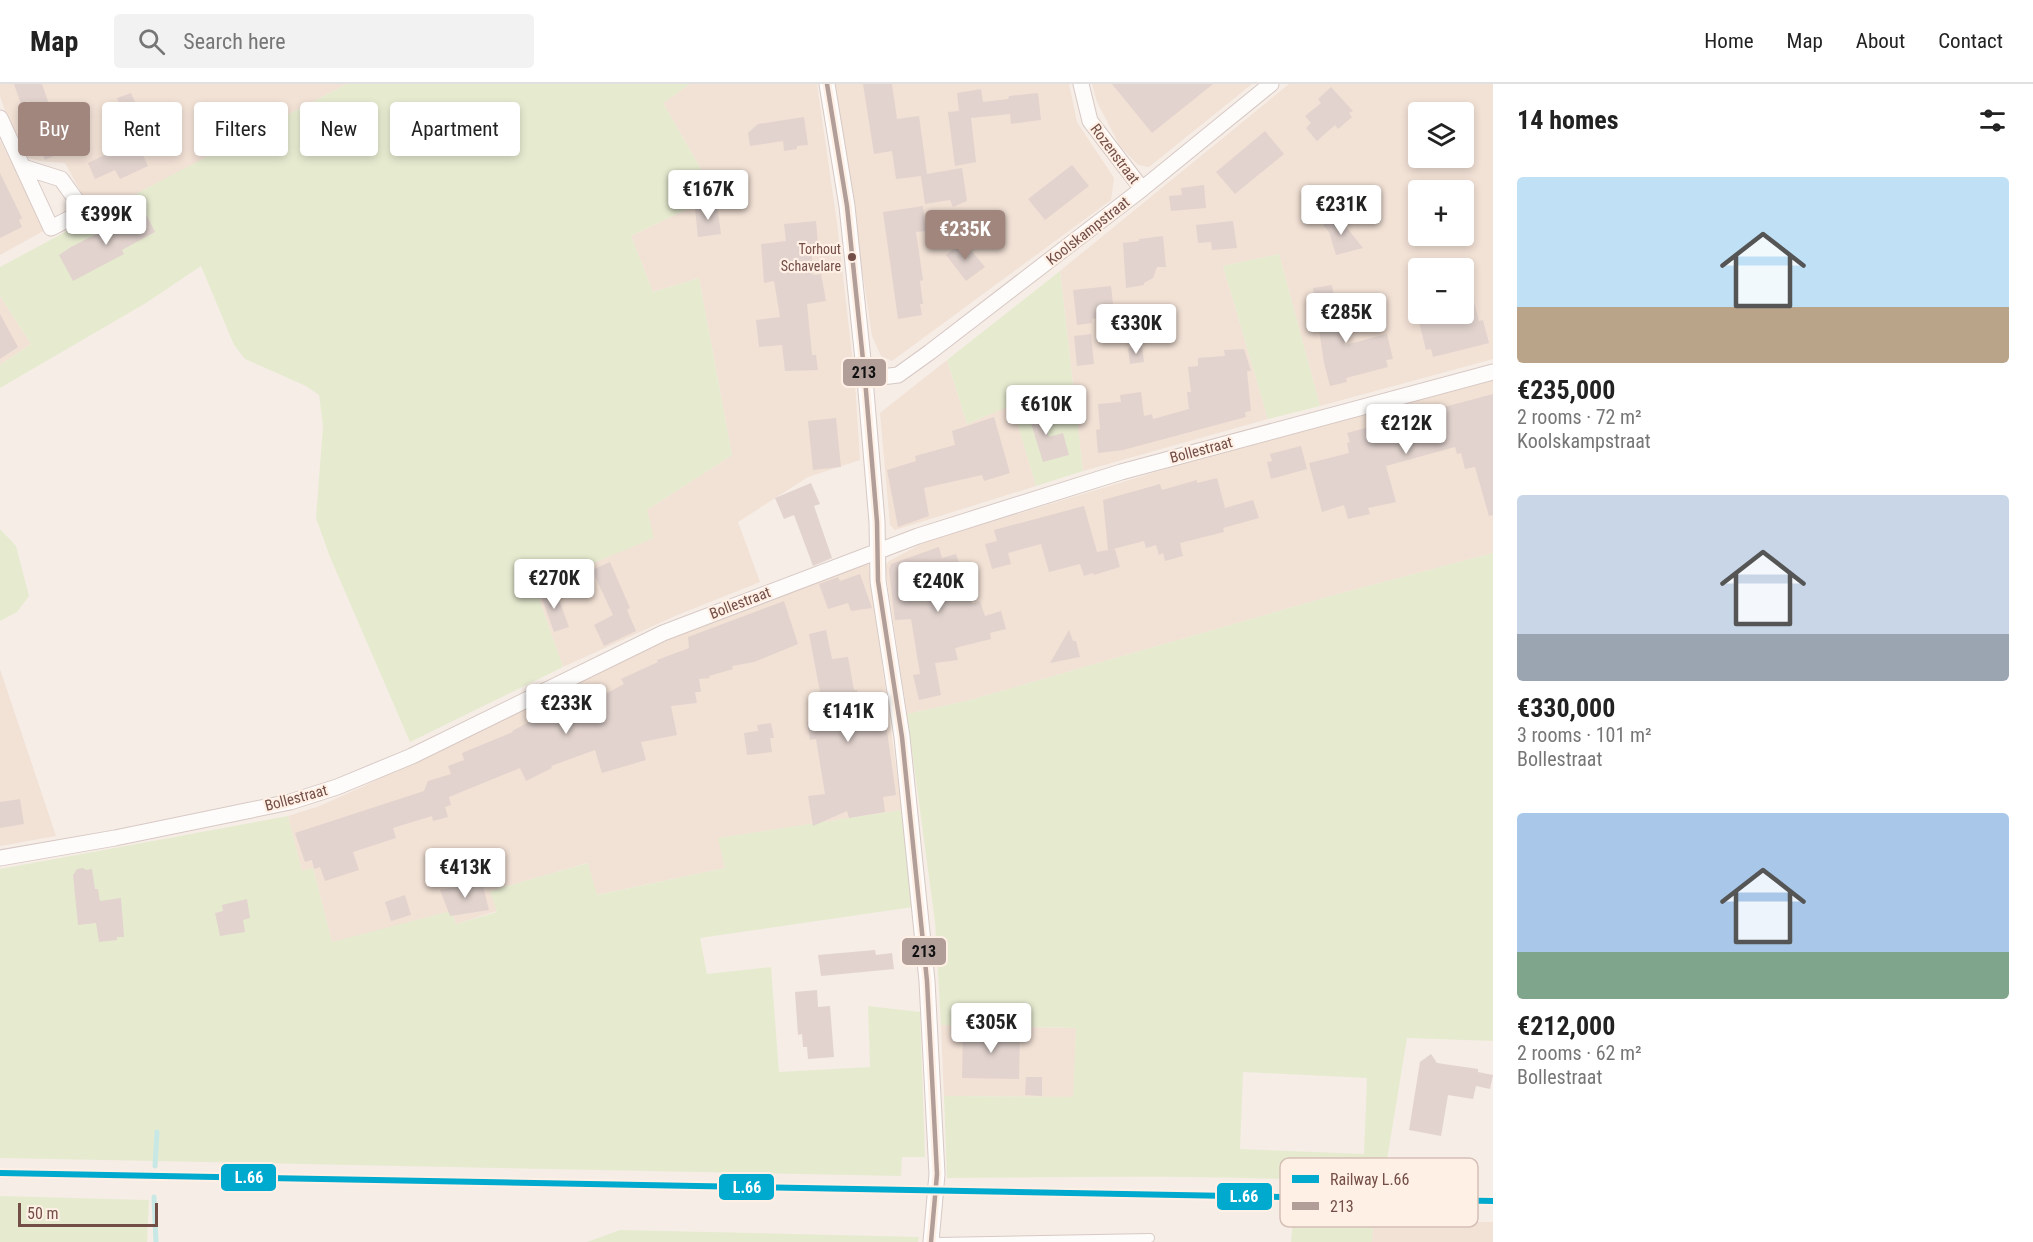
<!DOCTYPE html>
<meta charset="utf-8">
<style>
:root{--surface:#fff;--page:#f2f2f2;--text:#222;--muted:#767676;--line:#e0e0e0;--accent:#a1867e}
body{margin:0;font-family:"Roboto Condensed",sans-serif;background:var(--page);color:var(--text);height:100vh;display:flex;flex-direction:column;font-size:22px;white-space:nowrap}
*{box-sizing:border-box;margin:0}
p{font-size:20px;color:var(--muted)}
.icon{flex:none;width:33px;height:33px;fill:none;stroke:currentColor;stroke-width:2;stroke-linecap:round;stroke-linejoin:round}
.map{position:relative;flex:1;overflow:hidden}
.details{display:flex;flex-direction:column;background:var(--surface);width:540px}
.details>*{flex:none}
.banner{position:absolute;left:18px;top:18px;width:570px;height:54px;display:flex;gap:12px}
.controls{position:absolute;left:1408px;top:18px;display:grid;gap:12px}
.controls a{display:grid;place-items:center;width:66px;height:66px;border-radius:6px;background:var(--surface);box-shadow:0 3px 9px #0003;font-size:30px}
.scale{position:absolute;left:18px;bottom:15px;width:140px;box-sizing:border-box;padding-left:6px;border:3px solid #734e46;border-top:0;font-size:16px;line-height:21px;white-space:nowrap;color:#734e46;-webkit-text-stroke:4px #fff0e6;paint-order:stroke}
.price{position:absolute;translate:-50% -51px;padding:0 14px;border-radius:6px;background:#fff;color:#222;font-size:20px;line-height:39px;filter:drop-shadow(0 2px 3px #0008)}
.price::after{content:'';position:absolute;left:50%;top:36px;width:18px;height:14px;margin-left:-9px;background:inherit;clip-path:polygon(0 0,100% 0,50% 100%)}
.price.active{background:var(--accent);color:#fff}
ul{padding:0;list-style:none}
li{display:grid;align-content:center;gap:12px;height:318px;padding:0 24px}
li span{display:grid;place-items:center;height:186px;border-radius:6px;color:#555}
li>.icon{margin-inline-start:auto}
span .icon{width:108px;height:108px;fill:#fffc;stroke-width:1}
li b{font-size:26px}
h2{display:flex;justify-content:space-between;align-items:center;height:72px;padding:0 24px;font-size:26px}
.tag{padding:0 21px;border-radius:6px;background:var(--surface);box-shadow:0 3px 9px #0003;font-size:21px;line-height:54px}
.tag.active{background:var(--accent);color:#fff}
header{display:flex;align-items:center;gap:36px;box-sizing:border-box;height:84px;padding:0 30px;background:var(--surface);border-bottom:2px solid var(--line)}
header strong{font-size:28px}
nav{display:flex;gap:33px;margin-inline-start:auto;font-size:21px}
.search{width:420px;height:54px;background:var(--page);display:flex;align-items:center;gap:15px;box-sizing:border-box;padding:0 21px;border-radius:6px;color:var(--muted);font-size:22px}
main{display:flex;flex:1;min-height:0}
.map>svg:first-child{display:block}
.residential{fill:#f2e1d5;fill-rule:evenodd}
.green{fill:#e6ebd0;fill-rule:evenodd}
.lines{fill:none;stroke-linecap:round;stroke-linejoin:round}
.stream{stroke:#c8e8e5;stroke-width:5}
.building{fill:#e2d3ce}
.service-casing{stroke:#d7c9c4;stroke-width:10}
.minor-casing{stroke:#d7c9c4;stroke-width:17}
.service{stroke:#fefcfb;stroke-width:8}
.minor{stroke:#fefcfb;stroke-width:15}
.bus-1-casing{stroke:#fff0e6;stroke-width:9}
.bus-1{stroke:#b29e99;stroke-width:4.5}
.rail-1-casing{stroke:#fff0e6;stroke-width:10}
.rail-1{stroke:#00a9ce;stroke-width:6}
.bus-dot{fill:#734e46;stroke:#fff0e6;stroke-width:2}
.labels{text-anchor:middle;stroke-width:4.5;stroke-linejoin:round;paint-order:stroke}
.bus-label{font-size:14px;fill:#734e46;stroke:#fff0e6;text-anchor:end}
.street-label{font-size:15px;fill:#734e46;stroke:#fff0e6}
.key{fill:#fff0e6;stroke:#d5bfb6;stroke-width:1.5}
.key-label{font-size:16px;fill:#734e46}
.line-badge{stroke:#fff0e6;stroke-width:2}
.badge-label{font-size:16px;text-anchor:middle;font-weight:bold;fill:#fff}
.pale-badge-label{font-size:16px;text-anchor:middle;font-weight:bold;fill:#111}
</style>
<header>
<strong>Map</strong>
<div class="search"><svg class="icon" aria-label="search" viewBox="0 0 24 24"><circle cx="10" cy="10" r="6"/><path d="M15 15l6 6"/></svg>Search here</div>
<nav><a>Home</a><a>Map</a><a>About</a><a>Contact</a></nav>
</header>
<main>
<div class="map">
<svg width="1493" height="1158" viewBox="0 0 1493 1158">
<rect width="100%" height="100%" fill="#f6ede6"/>
<path class="residential" d="M0,0H347L94,132L65,79L40,77L28,74L12,47L0,12Z
M690,0H817L837,139L855,298L860,376L808,393L738,438L760,498L675,532L563,583L535,503L653,454L647,426L732,371L699,194L653,208L631,152L716,111L663,19Z
M835,0H1069L1077,38L1114,94L1111,116L892,277L881,272L872,252Z
M1092,0H1252L1149,83L1138,81L1120,62L1097,18Z
M1289,0H1493V275L1320,322L1279,170L1223,182L1268,335L1083,387L1060,187ZM1419,28H1464V74H1419ZM1419,106H1464V152H1419ZM1419,184H1464V230H1419Z
M0,56L45,146L0,171Z
M0,212L31,260L0,281Z
M947,276L967,340L1012,320L1036,402L895,446L890,441L880,329Z
M1493,294V469L1338,510L970,616L907,630L885,482L889,477L925,458L1238,363Z
M868,478L902,726L719,754L725,784L596,811L587,779L491,807L497,827L456,840L451,827L332,859L313,784L302,788L288,732L317,723L362,703L598,586L695,544Z
M0,585L56,752L0,762Z
M941,941L1076,944L1074,1013L944,1012Z
M1373,1138H1493V1158H1372Z"/>
<path class="green" d="M347,0H690L663,19L716,111L631,152L653,208L699,194L732,371L647,426L654,454L535,503L563,583L410,658L330,473L316,434L323,342L319,311L306,302L245,275L234,261L201,182L146,219L0,304V281L31,260L0,212V183L168,93Z
M1279,170L1320,322L1268,335L1223,182Z
M1060,187L1083,387L1036,402L1012,321L967,340L947,276Z
M0,445L16,462L29,512L17,528L0,537Z
M1493,469V957L1407,954L1383,1100C1238,1090 1093,1093 947,1094L944,1012L1073,1013L1076,944L941,941L935,838L907,630L970,616L1338,510ZM1243,988L1367,994L1364,1070L1240,1065Z
M902,726L913,823L700,854L707,890L771,883L779,988L870,983L868,922L920,928L925,1073H902L901,1092L0,1074V785L288,732L302,787L313,784L332,858L451,827L456,840L497,828L490,807L588,779L597,811L725,784L718,754Z
M0,1112L149,1116L147,1158H0Z
M1293,1136L1373,1138L1372,1158H1291Z
M620,1146L919,1153L918,1158H587Z"/>
<g class="lines">
<path class="stream" d="M155,1082L157,1048
M154,1113L156,1158"/>
</g>
<path class="building" d="M14,0H42L52,29L53,28L69,65L45,76L33,48L40,44L28,17L21,20Z
M863,0H892L897,35L919,32L927,90L962,84L967,117L953,123L950,116L925,120L921,92L896,95L892,67L874,70Z
M1112,0H1213L1152,49Z
M1331,3L1353,27L1349,29L1352,33L1338,45L1335,41L1317,57L1306,44L1311,39L1305,32L1321,19L1318,15Z
M981,5L983,18L1008,15L1009,12L1038,9L1041,36L1011,40L1010,30L971,34L976,78L955,82L948,28L959,27L957,9Z
M131,9L138,25L123,31L117,14Z
M804,33L808,61L797,62V65L784,67L783,57L750,62L748,49L758,40Z
M1265,47L1284,70L1235,110L1216,88Z
M135,54L148,82L120,95L115,86L95,95L88,79L107,70L106,67Z
M1072,81L1089,102L1045,136L1028,115Z
M0,89L22,134L19,136L22,143L0,154Z
M1204,101L1206,124L1171,127L1169,112L1182,111L1181,104Z
M717,121L721,150L698,153L695,125Z
M923,122L926,147L916,148L923,196L920,197L923,220H920L922,231L898,235L883,128Z
M144,126L155,148L122,166L124,170L73,197L59,171L71,163Z
M1336,130L1363,164L1336,171L1329,148L1323,141Z
M816,137L818,160H811L813,191L821,190L826,217L807,220L812,271H816L818,286L785,287L782,261L759,263L756,236L780,233L774,197L764,199L761,160L786,157L784,140Z
M1233,137L1237,164L1212,166L1211,158L1198,159L1196,141Z
M1163,152L1166,183H1157L1153,194L1144,199V201L1126,204L1123,159L1139,157V155Z
M963,157L985,183L966,197L946,171Z
M1464,200H1469L1479,237L1483,236L1489,259L1433,273L1431,265L1426,266L1417,230H1464Z
M1332,201L1338,236H1341L1345,261L1387,250L1393,275L1386,276L1388,283L1346,294L1347,298L1330,302L1324,279L1313,204Z
M1111,202L1114,229L1104,230V233L1092,235V239L1077,241L1073,206Z
M0,230L18,263L0,275Z
M1091,250L1094,280L1077,282L1074,252Z
M1142,262L1144,278L1130,280L1128,264Z
M1244,265L1251,287H1247L1251,327L1245,328L1246,333L1123,366L1098,369L1096,346L1100,345L1098,320L1121,318L1120,311L1141,308L1144,332L1152,330L1153,335L1189,325L1187,308H1191L1188,283L1198,282V274L1225,272L1224,266Z
M1493,310V431L1489,432L1475,383L1465,385L1461,369L1457,370L1455,363L1386,382L1396,418L1368,424L1370,430L1348,435L1344,421L1322,428L1309,379L1349,369L1347,359L1350,358L1347,349Z
M1040,319L1049,353L1063,349L1069,371L1043,378L1026,323Z
M994,333L1010,389L984,397L982,391L924,404L929,432L898,443L887,386L916,377L915,372L955,361L952,347Z
M836,334L841,383L813,386L808,337Z
M1301,362L1307,385L1271,395L1267,378L1272,377L1270,370Z
M1217,394L1225,424L1253,416L1259,434L1223,444L1224,448L1180,459L1183,472L1165,477L1163,469L1159,471L1156,461L1146,464L1144,457L1109,466L1115,465L1120,483L1094,491L1093,489L1084,492L1080,480L1049,488L1041,460L1008,469L1011,480L992,485L985,460L997,457L994,446L1084,422L1097,468L1108,466L1103,416L1160,400L1162,406L1197,396V399Z
M811,399L820,420L814,422L832,474L813,482L794,431L784,435L775,414Z
M939,463L942,474L956,470L972,520L980,517L985,532L1001,527L1006,545L990,549L991,555L955,564L958,576L935,579L941,611L919,616L913,591L920,590L911,535L895,536L889,486L891,480Z
M610,478L630,524L627,526L636,547L604,562L594,541L613,531L592,486Z
M860,490L872,524L851,527L848,519L828,525L819,500L838,493L840,497Z
M548,505H555L569,543L554,548L540,509Z
M784,517L798,560L754,578L732,582L733,585L709,592L710,594L699,595L701,608H695L697,619L671,622L677,651L641,658L646,676L602,689L595,666L551,682L552,684L526,697L520,684L449,713L451,721L445,723L448,733L433,737L432,732L393,744L396,754L353,768L359,786L325,797L320,783L314,785L312,776L305,778L295,749L424,707L428,697L451,690L448,682L464,676L462,669L513,648L512,647L563,620L593,609L596,615L624,600L621,595L658,578L657,576L689,564L688,553Z
M826,546L832,575L848,573L854,606H857L859,616L882,612L896,711L883,713L885,728L849,734L847,727L813,742L808,712L825,710L816,655L810,656L807,638L825,634L809,550Z
M1069,546L1073,557H1076L1080,573L1050,579Z
M771,639L774,654H770L772,668L747,671L744,649L758,647L757,641Z
M20,715L24,740L0,744V718Z
M83,784L86,786L92,785L95,805H98L100,817L121,814L124,853H117V856L99,858L96,839L78,841L73,791L77,785Z
M482,798L489,826L450,832L440,806Z
M405,811L411,831L391,837L385,818Z
M247,815L250,834L243,836L245,848L220,852L215,829L223,827L222,821Z
M875,866L876,871L892,869L894,885L821,892L818,871Z
M817,906L818,923L830,922L834,973L808,975L807,963H803L802,950L798,951L795,908Z
M963,945L1020,948L1019,995L962,994Z
M1431,970L1437,979L1478,985V988L1493,991L1490,1005L1476,1002L1473,1015L1448,1011L1441,1052L1409,1046L1420,978Z
M1026,993H1042V1012L1025,1011Z"/>
<g class="lines">
<g class="service-casing">
<path id="service" d="M933,1153L938,1158L1150,1154"/>
</g>
<g class="minor-casing">
<path id="minor" d="M827,0L847,122L865,295L877,438L878,497L902,653L927,897L937,1090L931,1158
M1081,0L1090,37L1142,105
M0,34L51,144L84,127L61,95L23,83
M865,295L898,291L930,268L1142,105L1271,0
M0,774L115,754L290,718L337,703L412,672L663,549L918,452L1121,388L1493,288"/>
</g>
<use href="#service" class="service"/>
<use href="#minor" class="minor"/>
<g class="bus-1-casing">
<path id="bus-1" d="M827,0L847,122L865,295L877,438L878,497L902,653L927,897L937,1090L931,1158"/>
</g>
<use href="#bus-1" class="bus-1"/>
<g class="rail-1-casing">
<path id="rail-1" d="M0,1089L1493,1117"/>
</g>
<use href="#rail-1" class="rail-1"/>
</g>
<circle class="bus-dot" cx="852" cy="173" r="5"/>
<g class="labels">
<g class="bus-label">
<text x="841" y="170">Torhout<tspan x="841" dy="17">Schavelare</tspan></text>
</g>
<g class="street-label">
<text transform="translate(1115 70) rotate(53)" y="5">Rozenstraat</text>
<text transform="translate(1088 147) rotate(-38)" y="5">Koolskampstraat</text>
<text transform="translate(1201 366) rotate(-15)" y="5">Bollestraat</text>
<text transform="translate(740 519) rotate(-21)" y="5">Bollestraat</text>
<text transform="translate(296 714) rotate(-15)" y="5">Bollestraat</text>
</g>
</g>
<rect x="1280" y="1074" width="198" height="69" rx="9" class="key"/>
<rect x="1292" y="1091" width="27" height="8" fill="#00a9ce"/>
<rect x="1292" y="1118" width="27" height="8" fill="#b29e99"/>
<g class="key-label">
<text x="1330" y="1101">Railway L.66</text>
<text x="1330" y="1128">213</text>
</g>
<g class="line-badge">
<rect x="842" y="274" width="45" height="29" rx="6" fill="#b29e99"/>
<rect x="901" y="853" width="46" height="29" rx="6" fill="#b29e99"/>
<rect x="220" y="1079" width="57" height="29" rx="6" fill="#00a9ce"/>
<rect x="718" y="1089" width="57" height="28" rx="6" fill="#00a9ce"/>
<rect x="1216" y="1098" width="57" height="29" rx="6" fill="#00a9ce"/>
</g>
<g class="badge-label">
<text x="249" y="1099">L.66</text>
<text x="747" y="1109">L.66</text>
<text x="1244" y="1118">L.66</text>
</g>
<g class="pale-badge-label">
<text x="864" y="294">213</text>
<text x="924" y="873">213</text>
</g>
</svg>
<div class="controls">
<a><svg class="icon" aria-label="layers" viewBox="0 0 24 24"><path d="M12 4l9 5-9 5-9-5zM3 14l9 5 9-5"/></svg></a>
<a>+</a>
<a>−</a>
</div>
<div class="scale">50 m</div>
<b class="price" style="left:708px;top:137px">€167K</b>
<b class="price" style="left:1341px;top:152px">€231K</b>
<b class="price" style="left:106px;top:162px">€399K</b>
<b class="price active" style="left:965px;top:177px">€235K</b>
<b class="price" style="left:1346px;top:260px">€285K</b>
<b class="price" style="left:1136px;top:271px">€330K</b>
<b class="price" style="left:1046px;top:352px">€610K</b>
<b class="price" style="left:1406px;top:371px">€212K</b>
<b class="price" style="left:554px;top:526px">€270K</b>
<b class="price" style="left:938px;top:529px">€240K</b>
<b class="price" style="left:566px;top:651px">€233K</b>
<b class="price" style="left:848px;top:659px">€141K</b>
<b class="price" style="left:465px;top:815px">€413K</b>
<b class="price" style="left:991px;top:970px">€305K</b>
<div class="banner">
<a class="tag active">Buy</a>
<a class="tag">Rent</a>
<a class="tag">Filters</a>
<a class="tag">New</a>
<a class="tag">Apartment</a>
</div>
</div>
<section class="details">
<h2>14 homes<svg class="icon" aria-label="filters" viewBox="0 0 24 24"><path d="M4 7h16M4 17h16"/><circle cx="9" cy="7" r="2"/><circle cx="15" cy="17" r="2"/></svg></h2>
<ul>
<li><span style="background:linear-gradient(#bfe0f5 70%,#b9a48a 0)"><svg class="icon" aria-label="home" viewBox="0 0 24 24"><path d="M3 11l9-7 9 7M6 9v11h12V9"/></svg></span><div><b>€235,000</b><p>2 rooms · 72 m²</p><p>Koolskampstraat</p></div></li>
<li><span style="background:linear-gradient(#c9d6e8 75%,#9aa5b1 0)"><svg class="icon" aria-label="home" viewBox="0 0 24 24"><path d="M3 11l9-7 9 7M6 9v11h12V9"/></svg></span><div><b>€330,000</b><p>3 rooms · 101 m²</p><p>Bollestraat</p></div></li>
<li><span style="background:linear-gradient(#a9c7e8 75%,#7fa58c 0)"><svg class="icon" aria-label="home" viewBox="0 0 24 24"><path d="M3 11l9-7 9 7M6 9v11h12V9"/></svg></span><div><b>€212,000</b><p>2 rooms · 62 m²</p><p>Bollestraat</p></div></li>
</ul>
</section>
</main>
